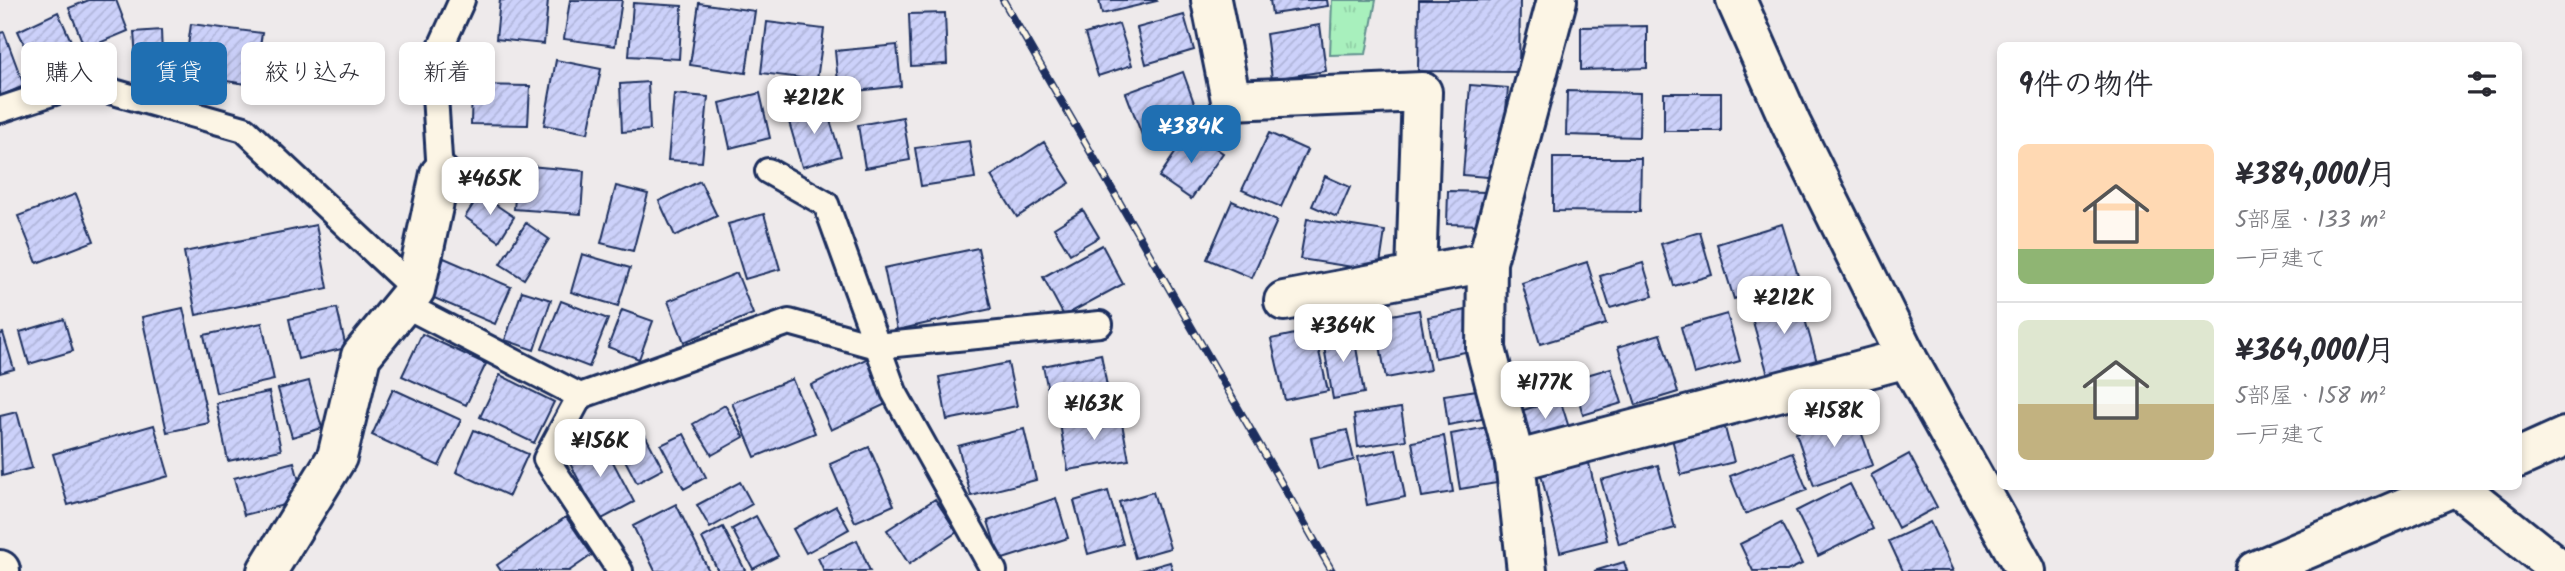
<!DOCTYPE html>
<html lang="ja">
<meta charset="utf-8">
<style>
:root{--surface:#fff;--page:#f7f7f7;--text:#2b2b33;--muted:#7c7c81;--line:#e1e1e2;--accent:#1f6fb2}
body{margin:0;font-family:Kalam,"Klee One",sans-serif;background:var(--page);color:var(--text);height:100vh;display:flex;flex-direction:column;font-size:26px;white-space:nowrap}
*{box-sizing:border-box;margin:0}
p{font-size:23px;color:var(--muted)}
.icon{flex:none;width:38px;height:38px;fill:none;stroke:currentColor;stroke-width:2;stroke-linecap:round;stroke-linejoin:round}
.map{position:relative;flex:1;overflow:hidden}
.panel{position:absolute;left:1997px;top:42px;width:525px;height:448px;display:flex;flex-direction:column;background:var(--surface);border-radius:10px;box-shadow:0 4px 10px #0003}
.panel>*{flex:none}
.top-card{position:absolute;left:21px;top:42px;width:665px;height:63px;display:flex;gap:14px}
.price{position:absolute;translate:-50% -60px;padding:0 16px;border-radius:14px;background:#fff;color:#222;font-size:23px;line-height:46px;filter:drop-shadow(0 2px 4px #0008)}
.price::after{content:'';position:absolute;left:50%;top:42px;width:21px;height:16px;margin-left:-10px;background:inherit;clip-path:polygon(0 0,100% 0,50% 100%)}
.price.current{background:var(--accent);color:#fff}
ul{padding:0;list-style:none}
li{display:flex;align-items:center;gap:21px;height:175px;padding:0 21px}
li+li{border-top:2px solid var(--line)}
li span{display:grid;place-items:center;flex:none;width:196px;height:140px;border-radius:10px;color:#555}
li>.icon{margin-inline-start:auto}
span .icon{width:84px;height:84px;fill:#fffc;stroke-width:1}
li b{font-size:30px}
h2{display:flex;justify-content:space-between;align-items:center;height:84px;padding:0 21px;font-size:30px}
.pill{padding:0 24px;border-radius:10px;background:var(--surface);box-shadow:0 4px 10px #0003;font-size:24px;line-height:63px}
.pill.current{background:var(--accent);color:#fff}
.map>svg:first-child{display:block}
.park{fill:url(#park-tufts);stroke:#62908e;stroke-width:2}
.building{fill:url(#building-hatch);stroke:#1b2f5e;stroke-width:2}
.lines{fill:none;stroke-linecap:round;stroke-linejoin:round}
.service-casing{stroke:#1b2f5e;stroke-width:30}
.minor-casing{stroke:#1b2f5e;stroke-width:44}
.tertiary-casing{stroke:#1b2f5e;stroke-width:44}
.service{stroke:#fcf5e5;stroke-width:24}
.minor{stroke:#fcf5e5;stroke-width:38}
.tertiary{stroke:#fcf5e5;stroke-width:38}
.rail-casing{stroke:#1b2f5e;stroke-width:8}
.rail{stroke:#fcf5e5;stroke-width:5;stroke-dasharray:16;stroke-linecap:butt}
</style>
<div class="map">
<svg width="2565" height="571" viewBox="0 0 2565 571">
<defs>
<pattern id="park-tufts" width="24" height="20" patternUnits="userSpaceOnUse" patternTransform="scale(1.75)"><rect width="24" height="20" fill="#a8f0bd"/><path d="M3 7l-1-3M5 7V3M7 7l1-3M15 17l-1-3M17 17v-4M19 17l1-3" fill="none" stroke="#90cea5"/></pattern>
<pattern id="building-hatch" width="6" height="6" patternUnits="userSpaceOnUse" patternTransform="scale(1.75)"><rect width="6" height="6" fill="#ccd1fa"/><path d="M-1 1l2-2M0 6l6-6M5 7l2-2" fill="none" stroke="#afb4d9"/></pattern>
</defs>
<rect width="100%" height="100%" fill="#eeeaeb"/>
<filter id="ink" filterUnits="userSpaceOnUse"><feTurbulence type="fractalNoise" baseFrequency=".0143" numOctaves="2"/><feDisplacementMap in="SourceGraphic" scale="14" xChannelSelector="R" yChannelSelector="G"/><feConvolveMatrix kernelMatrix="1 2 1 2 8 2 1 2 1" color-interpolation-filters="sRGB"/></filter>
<g filter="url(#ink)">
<path class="park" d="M1332,0H1376L1366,54L1330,55Z"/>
<path class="building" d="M89,0H116L128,31L85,49L69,8Z
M500,0H548L544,44L496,39Z
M570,0H622L615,46L564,39Z
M1099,0H1156L1157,1L1102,14Z
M1270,0H1327L1328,6L1272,14Z
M1419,0H1520L1519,72L1418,71Z
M633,3L682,6L679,59L629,56Z
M699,3L755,11L746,73L690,65Z
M58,12L77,54L37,72L18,31Z
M945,13L947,64L911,66L909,14Z
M1184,15L1194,50L1146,64L1137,28Z
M767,22L824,29L817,80L761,73Z
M191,24L262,33L254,85L184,75Z
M1119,24L1132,65L1098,76L1085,34Z
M1320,25L1326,71L1272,79L1266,34Z
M1647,26V68L1581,70V27Z
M161,30L162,56L136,58L134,32Z
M4,32L24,86L0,96V33Z
M897,45L901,86L839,93L835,51Z
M556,60L601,69L588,133L544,125Z
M1183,72L1198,114L1142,135L1126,93Z
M648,82L650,130L622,132L620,84Z
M472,85L530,86L528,125L471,124Z
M1470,85L1508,88L1500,178L1463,175Z
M1567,91L1640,93L1639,137L1566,135Z
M760,93L770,138L730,148L720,103Z
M1664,93H1721V131H1664Z
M674,94L708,97L702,162L668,160Z
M825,104L841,156L802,167L787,115Z
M903,117L910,160L865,168L858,125Z
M1190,131L1223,153L1191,199L1159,177Z
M1269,133L1307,150L1281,207L1242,190Z
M969,141L975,178L921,186L915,148Z
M1044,142L1070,183L1017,217L991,176Z
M1553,158H1641L1640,212L1553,211Z
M518,165L584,171L581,214L514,209Z
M1325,176L1350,187L1337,217L1312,206Z
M700,181L717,216L675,236L659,201Z
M616,186L648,194L633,251L601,243Z
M1448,191L1487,192L1486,225L1447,224Z
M76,194L94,241L37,263L18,216Z
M480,194L514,217L499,241L465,217Z
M1232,201L1277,221L1252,278L1207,259Z
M1083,210L1099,237L1070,254L1054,228Z
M764,214L780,269L745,279L728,224Z
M1307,219L1385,231L1379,271L1300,259Z
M526,223L549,239L524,279L500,264Z
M1782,224L1799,279L1734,299L1717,244Z
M316,225L328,288L196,315L184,252Z
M1700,232L1712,275L1674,286L1661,244Z
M1102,245L1123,284L1064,316L1043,277Z
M978,248L991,309L897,330L884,268Z
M582,254L630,268L618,306L571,292Z
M444,258L511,287L495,324L427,295Z
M1587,262L1606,324L1540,344L1522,283Z
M1643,263L1653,296L1610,308L1600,276Z
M737,273L753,314L684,342L668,301Z
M522,291L551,300L534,350L505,340Z
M1799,298L1817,362L1768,375L1750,311Z
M561,301L608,319L589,367L542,349Z
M183,308L209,423L167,432L142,317Z
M337,308L346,348L298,359L289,319Z
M622,310L653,321L639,359L608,347Z
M1419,310L1430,370L1386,378L1375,318Z
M1467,310L1475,350L1435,358L1428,317Z
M1727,314L1740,361L1694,374L1681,327Z
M64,319L73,351L29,364L20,332Z
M262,323L274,380L216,393L204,335Z
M1314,330L1328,391L1285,400L1271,339Z
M1353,330L1364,393L1333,399L1322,335Z
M3,333L14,369L0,373V334Z
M422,334L486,364L466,405L402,376Z
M1660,334L1678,392L1636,405L1618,347Z
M1101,354L1110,403L1053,415L1043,366Z
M868,358L888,403L831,430L811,385Z
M1008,363L1017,406L947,420L939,377Z
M1611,368L1622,403L1583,415L1573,379Z
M500,375L554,402L534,443L480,417Z
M792,379L815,433L755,457L732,403Z
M309,381L322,428L292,437L278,389Z
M393,389L461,420L439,466L372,435Z
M1477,390L1482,419L1448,425L1444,395Z
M269,392L281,450L228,461L216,403Z
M1560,399L1570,431L1529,443L1520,411Z
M725,405L744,437L712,455L693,424Z
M1401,408L1406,440L1358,447L1354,415Z
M17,412L32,468L2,476L0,416Z
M1854,412L1873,465L1814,486L1796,433Z
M1120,413L1129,460L1068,470L1060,424Z
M1723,420L1734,462L1681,475L1671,434Z
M154,425L169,476L68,505L53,454Z
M1488,427L1497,483L1460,489L1451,434Z
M1024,429L1036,480L971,496L958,446Z
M474,430L528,454L509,496L456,472Z
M1347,430L1354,460L1318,469L1311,438Z
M644,433L663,469L637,483L618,447Z
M684,434L706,477L684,489L661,445Z
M1444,436L1453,492L1422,497L1412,442Z
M601,439L634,502L600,520L566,456Z
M869,447L894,505L855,522L830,464Z
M1396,449L1405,497L1367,505L1358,457Z
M1792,452L1807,490L1745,514L1730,476Z
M1909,454L1937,507L1898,528L1871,475Z
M1588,459L1607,540L1560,552L1540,470Z
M294,462L304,500L244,515L234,478Z
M1658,465L1675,528L1619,544L1601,480Z
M740,482L752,504L710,528L697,505Z
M1850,484L1873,529L1818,556L1796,511Z
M1108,491L1123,544L1088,554L1074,501Z
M1153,492L1170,548L1135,558L1119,502Z
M1056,498L1068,538L1000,560L988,521Z
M935,499L957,532L909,564L887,530Z
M676,504L709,571H655L633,526Z
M836,506L849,529L806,553L793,529Z
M756,516L778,556L753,569L732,529Z
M566,517L592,555L569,571H501L497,565Z
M1930,522L1953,571H1903L1889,541Z
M1781,523L1802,564L1787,571H1753L1740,544Z
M723,527L745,570L744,571H718L702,538Z
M857,540L870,571H824L818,558Z
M1170,562L1173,571H1138Z
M1624,562L1627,571H1594Z"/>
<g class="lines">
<g class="service-casing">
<path id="service" d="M0,110L82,83L244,129L415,290
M768,171L826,204L894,392L994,571
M440,174L433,64L462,0
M403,304L580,396L789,322L876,346L1100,324
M580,396L546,459L620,571"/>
</g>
<g class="minor-casing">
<path id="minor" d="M1211,0L1231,100L1422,92L1416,275
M1284,301L1487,262
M2518,458L2565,437
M1515,461L1907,358
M2456,486L2562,571
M0,570V571
M267,571L337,457L361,356L415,290L440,174
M1527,571L1515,461L1486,349L1487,262L1557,0
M2255,571L2455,486"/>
</g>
<g class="tertiary-casing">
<path id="tertiary" d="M1736,0L1791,124L1907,358L2026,571"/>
</g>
<use href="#service" class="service"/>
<use href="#minor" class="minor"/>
<use href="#tertiary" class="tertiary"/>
<g class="rail-casing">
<path id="rail" d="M1003,0L1332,571"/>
</g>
<use href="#rail" class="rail"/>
</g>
</g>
</svg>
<b class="price" style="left:814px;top:136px">¥212K</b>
<b class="price current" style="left:1191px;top:165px">¥384K</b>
<b class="price" style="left:490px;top:217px">¥465K</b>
<b class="price" style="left:1784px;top:336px">¥212K</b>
<b class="price" style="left:1343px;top:364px">¥364K</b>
<b class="price" style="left:1545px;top:421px">¥177K</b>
<b class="price" style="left:1094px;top:442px">¥163K</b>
<b class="price" style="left:1834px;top:449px">¥158K</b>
<b class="price" style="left:600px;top:479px">¥156K</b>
<div class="top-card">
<a class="pill">購入</a>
<a class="pill current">賃貸</a>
<a class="pill">絞り込み</a>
<a class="pill">新着</a>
</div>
<section class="panel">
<h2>9件の物件<svg class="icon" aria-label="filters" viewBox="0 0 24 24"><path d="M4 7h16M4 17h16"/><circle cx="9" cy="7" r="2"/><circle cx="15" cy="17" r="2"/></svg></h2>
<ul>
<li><span style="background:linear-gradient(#ffd9b3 75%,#8fb573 0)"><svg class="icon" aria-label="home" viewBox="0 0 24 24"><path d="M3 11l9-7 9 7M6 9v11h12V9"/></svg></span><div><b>¥384,000/月</b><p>5部屋 · 133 m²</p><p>一戸建て</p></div></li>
<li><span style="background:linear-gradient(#dfe7d0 60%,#c2b280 0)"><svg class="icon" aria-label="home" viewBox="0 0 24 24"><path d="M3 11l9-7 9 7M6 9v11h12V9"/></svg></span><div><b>¥364,000/月</b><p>5部屋 · 158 m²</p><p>一戸建て</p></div></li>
</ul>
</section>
</div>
